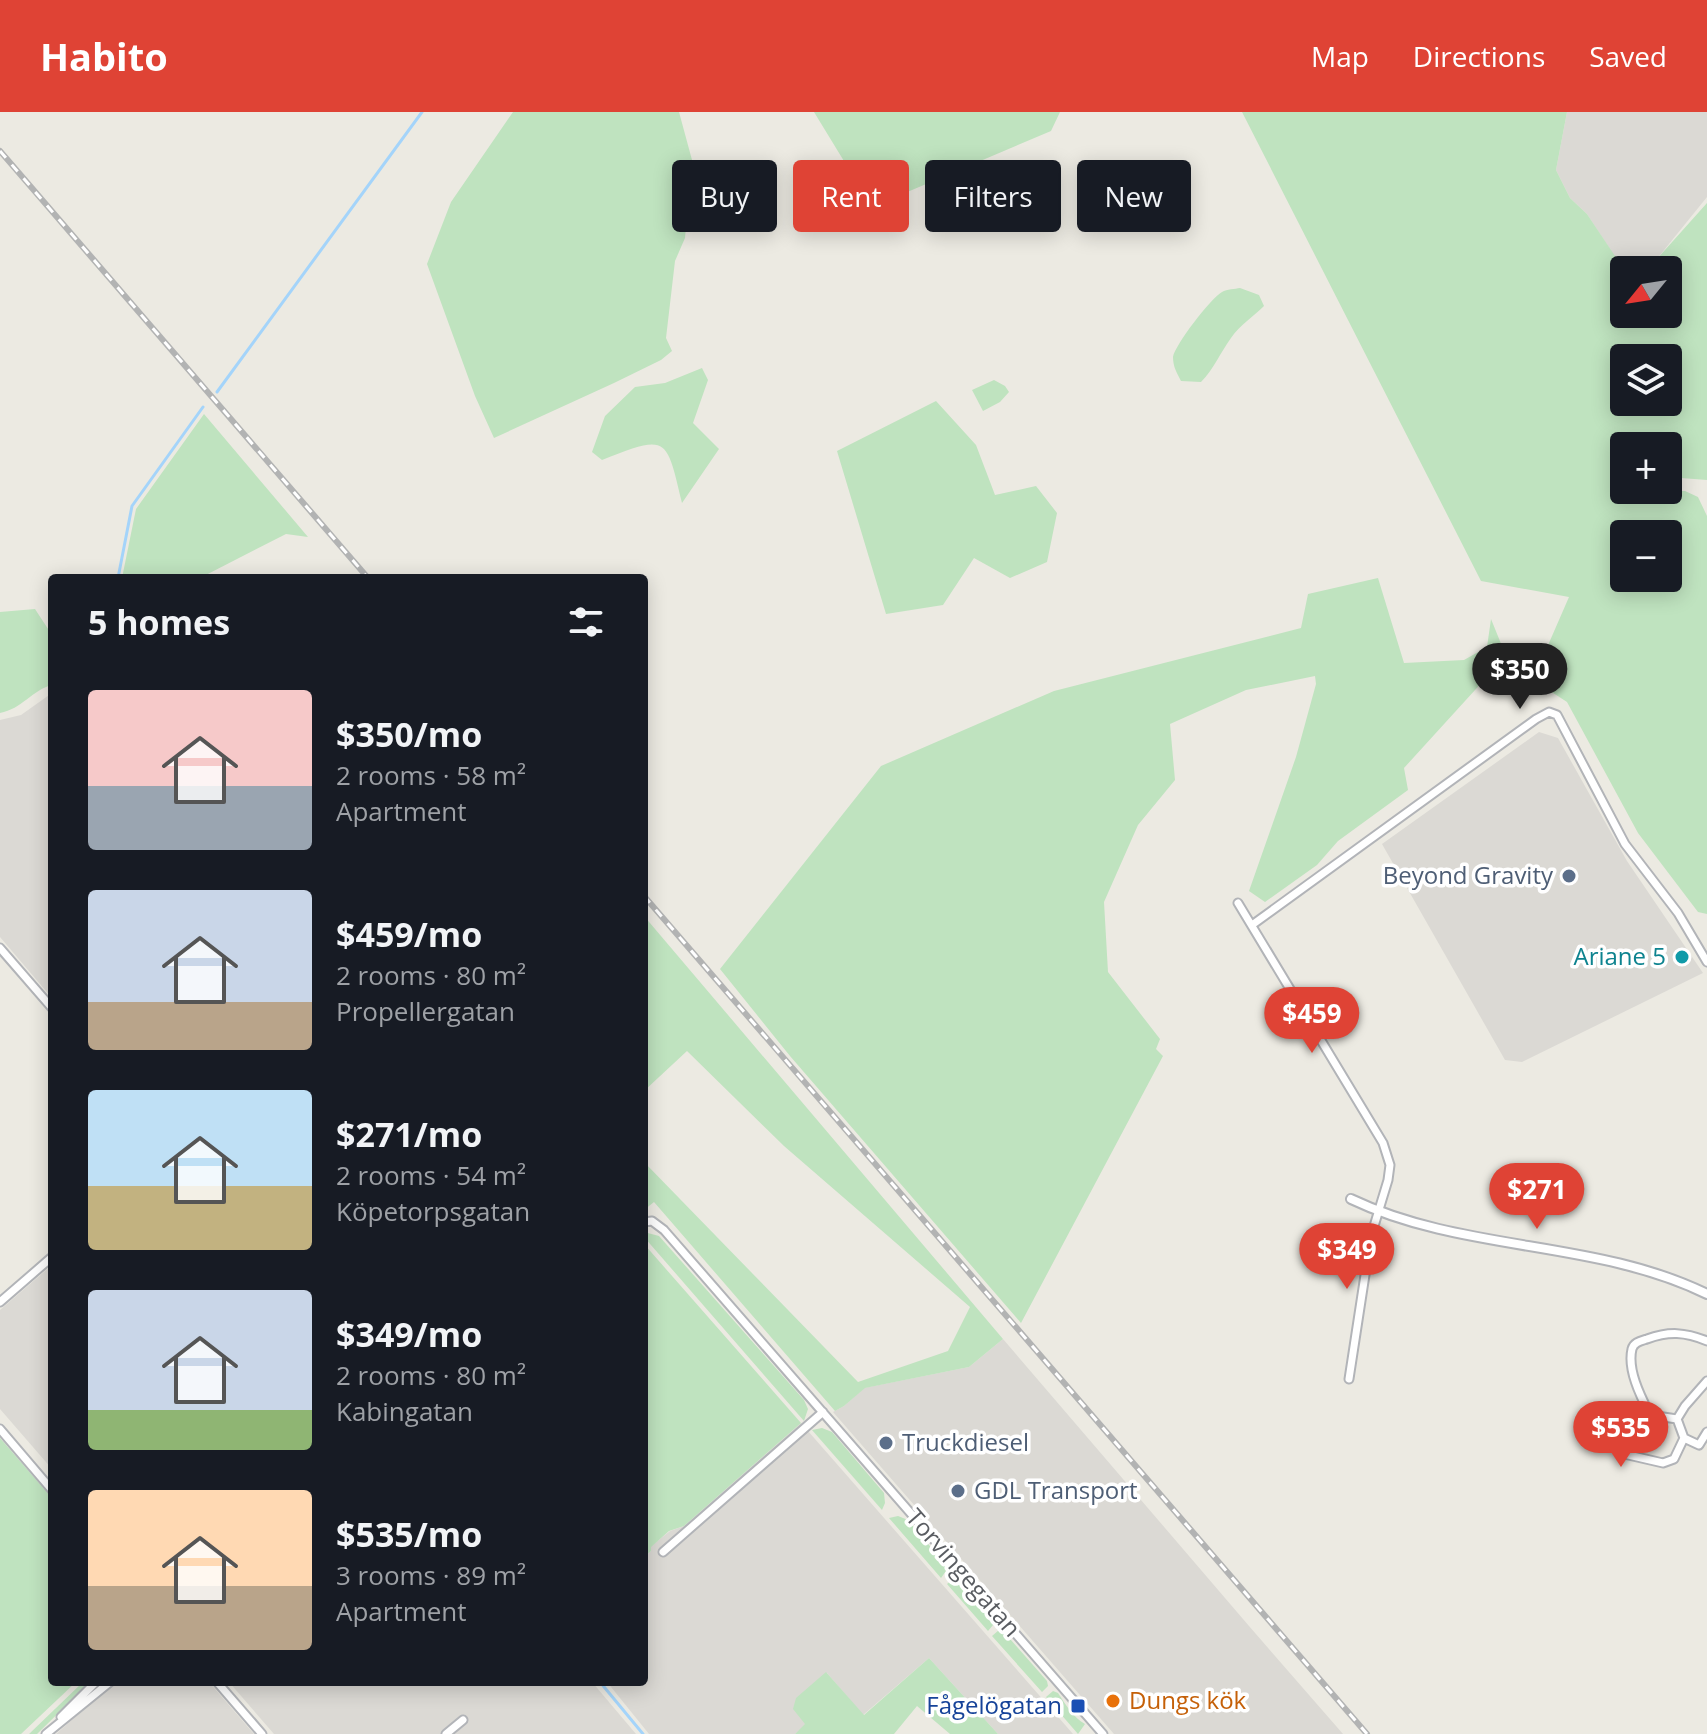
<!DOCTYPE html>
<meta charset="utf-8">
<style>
:root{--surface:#171b24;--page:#242831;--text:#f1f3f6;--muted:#9ea1a6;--accent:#df4335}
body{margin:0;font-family:"Open Sans",sans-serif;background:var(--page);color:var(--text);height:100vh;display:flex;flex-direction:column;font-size:30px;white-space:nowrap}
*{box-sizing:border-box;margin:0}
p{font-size:26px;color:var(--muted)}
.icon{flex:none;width:44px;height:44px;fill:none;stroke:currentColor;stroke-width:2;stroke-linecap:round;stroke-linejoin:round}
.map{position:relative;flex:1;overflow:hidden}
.drawer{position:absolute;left:48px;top:462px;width:600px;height:1112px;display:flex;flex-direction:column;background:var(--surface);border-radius:8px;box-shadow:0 4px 20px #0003}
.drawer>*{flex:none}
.hud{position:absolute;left:672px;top:48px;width:760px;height:72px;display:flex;gap:16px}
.needle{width:52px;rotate:240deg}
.buttons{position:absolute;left:1610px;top:144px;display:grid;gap:16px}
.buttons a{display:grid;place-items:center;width:72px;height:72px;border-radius:8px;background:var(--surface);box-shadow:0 4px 20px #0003;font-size:40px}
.price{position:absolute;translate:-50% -68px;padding:0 18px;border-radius:28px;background:var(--accent);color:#fff;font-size:26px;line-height:52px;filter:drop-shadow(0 2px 4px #0008)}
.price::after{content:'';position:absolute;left:50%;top:48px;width:24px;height:18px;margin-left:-12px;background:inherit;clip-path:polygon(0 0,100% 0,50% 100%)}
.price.current{background:#222;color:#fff}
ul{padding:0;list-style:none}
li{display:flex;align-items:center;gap:24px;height:200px;padding:0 40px}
li span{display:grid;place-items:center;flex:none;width:224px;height:160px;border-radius:8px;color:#555}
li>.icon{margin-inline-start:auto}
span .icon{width:96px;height:96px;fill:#fffc;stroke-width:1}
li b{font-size:34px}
h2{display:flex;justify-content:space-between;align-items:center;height:96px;padding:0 40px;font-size:34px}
.chip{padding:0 28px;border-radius:8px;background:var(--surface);box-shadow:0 4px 20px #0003;font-size:28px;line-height:72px}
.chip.current{background:var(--accent);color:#fff}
header{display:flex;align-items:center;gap:48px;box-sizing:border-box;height:112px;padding:0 40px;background:var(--accent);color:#fff}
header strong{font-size:38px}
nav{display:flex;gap:44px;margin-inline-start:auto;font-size:28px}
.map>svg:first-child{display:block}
.industrial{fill:#dbd9d4}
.green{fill:#bfe3bf;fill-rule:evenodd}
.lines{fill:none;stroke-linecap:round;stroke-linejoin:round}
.stream{stroke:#a4d4fa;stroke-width:3}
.minor-casing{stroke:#b2b4b8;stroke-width:11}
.tertiary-casing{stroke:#b2b4b8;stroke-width:12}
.minor{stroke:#fff;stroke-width:7}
.tertiary{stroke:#fff;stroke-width:8}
.rail-casing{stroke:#b2b3b3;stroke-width:6}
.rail{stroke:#fff;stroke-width:3;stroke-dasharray:9;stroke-linecap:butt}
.service-dot{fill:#5c6f8a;stroke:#fff;stroke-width:3}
.culture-dot{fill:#0f9aa8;stroke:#fff;stroke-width:3}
.food-dot{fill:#e8710a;stroke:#fff;stroke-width:3}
.transit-dot{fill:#1a4fb4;stroke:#fff;stroke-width:3}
.labels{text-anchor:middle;stroke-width:7;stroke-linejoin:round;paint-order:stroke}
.service-label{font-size:24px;fill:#4e5e75;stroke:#fff;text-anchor:start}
.culture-label{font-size:24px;fill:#0d838f;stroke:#fff;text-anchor:end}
.street-label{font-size:24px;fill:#5a5d62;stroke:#fff}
.food-label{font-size:24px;fill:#c56008;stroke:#fff;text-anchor:start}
.transit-label{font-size:24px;fill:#164399;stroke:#fff;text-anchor:end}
</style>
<header>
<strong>Habito</strong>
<nav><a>Map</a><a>Directions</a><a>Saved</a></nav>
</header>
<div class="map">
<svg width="1707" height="1622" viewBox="0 0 1707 1622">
<rect width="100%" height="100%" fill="#eceae2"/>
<path class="industrial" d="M1567,0H1707V85L1656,148L1623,157L1587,102L1570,86L1556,58Z
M52,581V886L0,825V608L21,603Z
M1539,620L1558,626L1627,749L1703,861L1522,950L1505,948L1382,732Z
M52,1153V1357L0,1297V1198Z
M1003,1227L1249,1514L1343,1622H1114L833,1300L844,1294L864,1276L969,1255Z
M801,1311L1073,1622H998L929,1546L863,1603L827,1561L806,1613L795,1622H649L607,1570H644V1445L651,1439L650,1435L670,1419L684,1414Z
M115,1570H209L254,1622H56Z
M229,1570H592L636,1622H274Z"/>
<path class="green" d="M513,0H679L692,48L685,126L675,149L666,226L672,239L661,248L614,271L494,326L475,284L427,152L451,90Z
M814,0H1060L1051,19L872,95Z
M1242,0H1567L1556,58L1570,86L1587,102L1623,156L1656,148L1707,91V368L1668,365V334H1624V364L1618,374L1624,375V378L1685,379L1698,385L1707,404V802L1698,800L1638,721L1567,590L1547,577L1542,547L1569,485L1481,469ZM1624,158H1668V202H1624ZM1668,246V290H1624V246ZM1624,422H1668V466H1624Z
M1240,176L1259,183L1264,194C1253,205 1240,213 1231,226C1220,241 1214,257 1201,270L1181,269C1177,261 1173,255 1173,245C1175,233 1210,187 1222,180C1227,177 1235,177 1240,176Z
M702,256L708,268L693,311L719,337L682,391C666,324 668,322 602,348L592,340L605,304L635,275L665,271Z
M994,268L1005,274L1009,280L1000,290L983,299L972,278Z
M936,289L976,333L995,383L1036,374L1057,401L1047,450L1010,466L974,446L943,493L886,502L837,339Z
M204,302L308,425L286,422L200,466H122L136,397Z
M1378,466L1404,551L1464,548L1487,535L1491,507L1506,544L1404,656L1408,678L1338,729L1317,753L1265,790L1249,779L1296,645L1316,572L1315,564L1246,578L1170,612L1175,668L1138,713L1104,790L1108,860L1160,927L1156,937L1163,944L1021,1211L790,944L720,857L881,654L1054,579L1301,516L1308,482Z
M35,497L52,523V573C32,578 22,597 0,601V500Z
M644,804L1003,1227L969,1255L865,1276L844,1294L835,1299L654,1090L644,1098V1050L858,1270L948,1239L970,1195L784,1034L687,939L644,979Z
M644,1120L659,1124L804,1288L808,1297L804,1309L644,1125Z
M644,1132L801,1311L684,1414L669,1419L651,1435V1439L644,1445Z
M822,1316L832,1320L884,1381L885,1391L882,1398L812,1318Z
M0,1326L52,1386V1570H76L21,1622H0Z
M898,1404L908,1408L945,1452L946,1459L941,1466L889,1406Z
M952,1468H959L994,1509L993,1513L988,1519L947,1472Z
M999,1518L1003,1519L1047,1569L1048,1574L1042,1580L992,1524Z
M929,1546L998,1622H950L917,1594L894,1622H795L805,1612L793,1597L796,1586L826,1560L864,1603Z
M83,1570H90L37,1622H29Z
M1053,1579L1058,1581C1066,1593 1073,1605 1085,1612L1078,1622L1046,1585Z"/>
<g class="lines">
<path class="stream" d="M217,280L422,0
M118,466L132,394L203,295
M600,1570L643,1622"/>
<g class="minor-casing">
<path id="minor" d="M1238,791L1383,1031L1390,1053L1388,1068L1371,1124L1349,1267
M1252,813L1536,607L1549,600L1557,603L1625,732L1678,801L1707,850
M0,836L52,896
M644,1110L652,1109L664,1118L1103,1622
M0,1190L52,1145
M1650,1303L1677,1307L1684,1326L1674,1347L1663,1351L1624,1342L1625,1318L1637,1308Z
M1650,1303C1641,1285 1627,1258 1632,1237C1634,1230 1641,1229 1647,1227C1669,1219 1685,1220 1707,1229
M1677,1307L1685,1294L1707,1269
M0,1317L52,1378
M1684,1326L1699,1333L1707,1320
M663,1440L823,1300
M217,1570L262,1622
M61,1605L96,1570
M46,1622L110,1570
M446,1622L463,1608"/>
</g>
<g class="tertiary-casing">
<path id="tertiary" d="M1351,1087C1464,1141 1595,1127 1707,1182"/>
</g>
<use href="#minor" class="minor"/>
<use href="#tertiary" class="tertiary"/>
<g class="rail-casing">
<path id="rail" d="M0,39L368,466
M644,784L1367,1622"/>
</g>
<use href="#rail" class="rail"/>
</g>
<g class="service-dot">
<circle cx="1569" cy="764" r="8"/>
<circle cx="886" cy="1331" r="8"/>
<circle cx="958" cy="1379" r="8"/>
</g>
<circle class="culture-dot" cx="1682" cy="845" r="8"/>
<circle class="food-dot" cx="1113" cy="1589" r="8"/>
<rect class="transit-dot" x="1070" y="1586" width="16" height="16" rx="4"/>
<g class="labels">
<g class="service-label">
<text x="1553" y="772" text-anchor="end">Beyond Gravity</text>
<text x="902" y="1339">Truckdiesel</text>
<text x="974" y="1387">GDL Transport</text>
</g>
<g class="culture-label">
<text x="1666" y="853">Ariane 5</text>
</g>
<g class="street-label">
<text transform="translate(963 1461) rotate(49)" y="8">Torvingegatan</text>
</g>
<g class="food-label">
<text x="1129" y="1597">Dungs kök</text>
</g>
<g class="transit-label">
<text x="1062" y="1602">Fågelögatan</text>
</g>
</g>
</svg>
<div class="buttons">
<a><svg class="needle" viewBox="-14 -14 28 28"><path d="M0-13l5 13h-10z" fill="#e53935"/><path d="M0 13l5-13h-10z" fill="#9ea1a6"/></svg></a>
<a><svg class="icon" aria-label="layers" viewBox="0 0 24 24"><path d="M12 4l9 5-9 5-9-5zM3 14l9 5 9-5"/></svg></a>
<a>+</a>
<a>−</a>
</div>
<b class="price current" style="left:1520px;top:599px">$350</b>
<b class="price" style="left:1312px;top:943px">$459</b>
<b class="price" style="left:1537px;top:1119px">$271</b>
<b class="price" style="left:1347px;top:1179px">$349</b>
<b class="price" style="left:1621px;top:1357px">$535</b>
<div class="hud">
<a class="chip">Buy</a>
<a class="chip current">Rent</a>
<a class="chip">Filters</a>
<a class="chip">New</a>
</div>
<section class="drawer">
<h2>5 homes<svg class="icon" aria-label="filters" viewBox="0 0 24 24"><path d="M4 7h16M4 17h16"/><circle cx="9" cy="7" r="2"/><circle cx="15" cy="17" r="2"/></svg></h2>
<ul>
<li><span style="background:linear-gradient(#f6c9c9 60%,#9aa5b1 0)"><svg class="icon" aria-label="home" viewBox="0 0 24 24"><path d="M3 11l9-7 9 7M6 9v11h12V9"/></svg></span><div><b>$350/mo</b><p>2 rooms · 58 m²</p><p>Apartment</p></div></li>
<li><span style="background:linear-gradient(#c9d6e8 70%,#b9a48a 0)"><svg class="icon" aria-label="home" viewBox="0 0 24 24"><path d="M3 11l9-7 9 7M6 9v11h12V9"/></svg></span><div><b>$459/mo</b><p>2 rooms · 80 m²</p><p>Propellergatan</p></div></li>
<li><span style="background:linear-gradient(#bfe0f5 60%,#c2b280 0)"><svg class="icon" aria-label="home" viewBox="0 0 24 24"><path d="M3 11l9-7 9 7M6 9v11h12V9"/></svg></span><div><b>$271/mo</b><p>2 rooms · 54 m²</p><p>Köpetorpsgatan</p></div></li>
<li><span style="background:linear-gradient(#c9d6e8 75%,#8fb573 0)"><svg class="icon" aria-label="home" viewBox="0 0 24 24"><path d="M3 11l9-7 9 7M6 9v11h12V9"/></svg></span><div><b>$349/mo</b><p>2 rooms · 80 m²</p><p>Kabingatan</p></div></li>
<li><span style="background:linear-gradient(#ffd9b3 60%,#b9a48a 0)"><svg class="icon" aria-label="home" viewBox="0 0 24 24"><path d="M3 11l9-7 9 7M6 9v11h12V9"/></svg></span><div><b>$535/mo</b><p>3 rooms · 89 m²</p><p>Apartment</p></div></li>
</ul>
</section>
</div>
